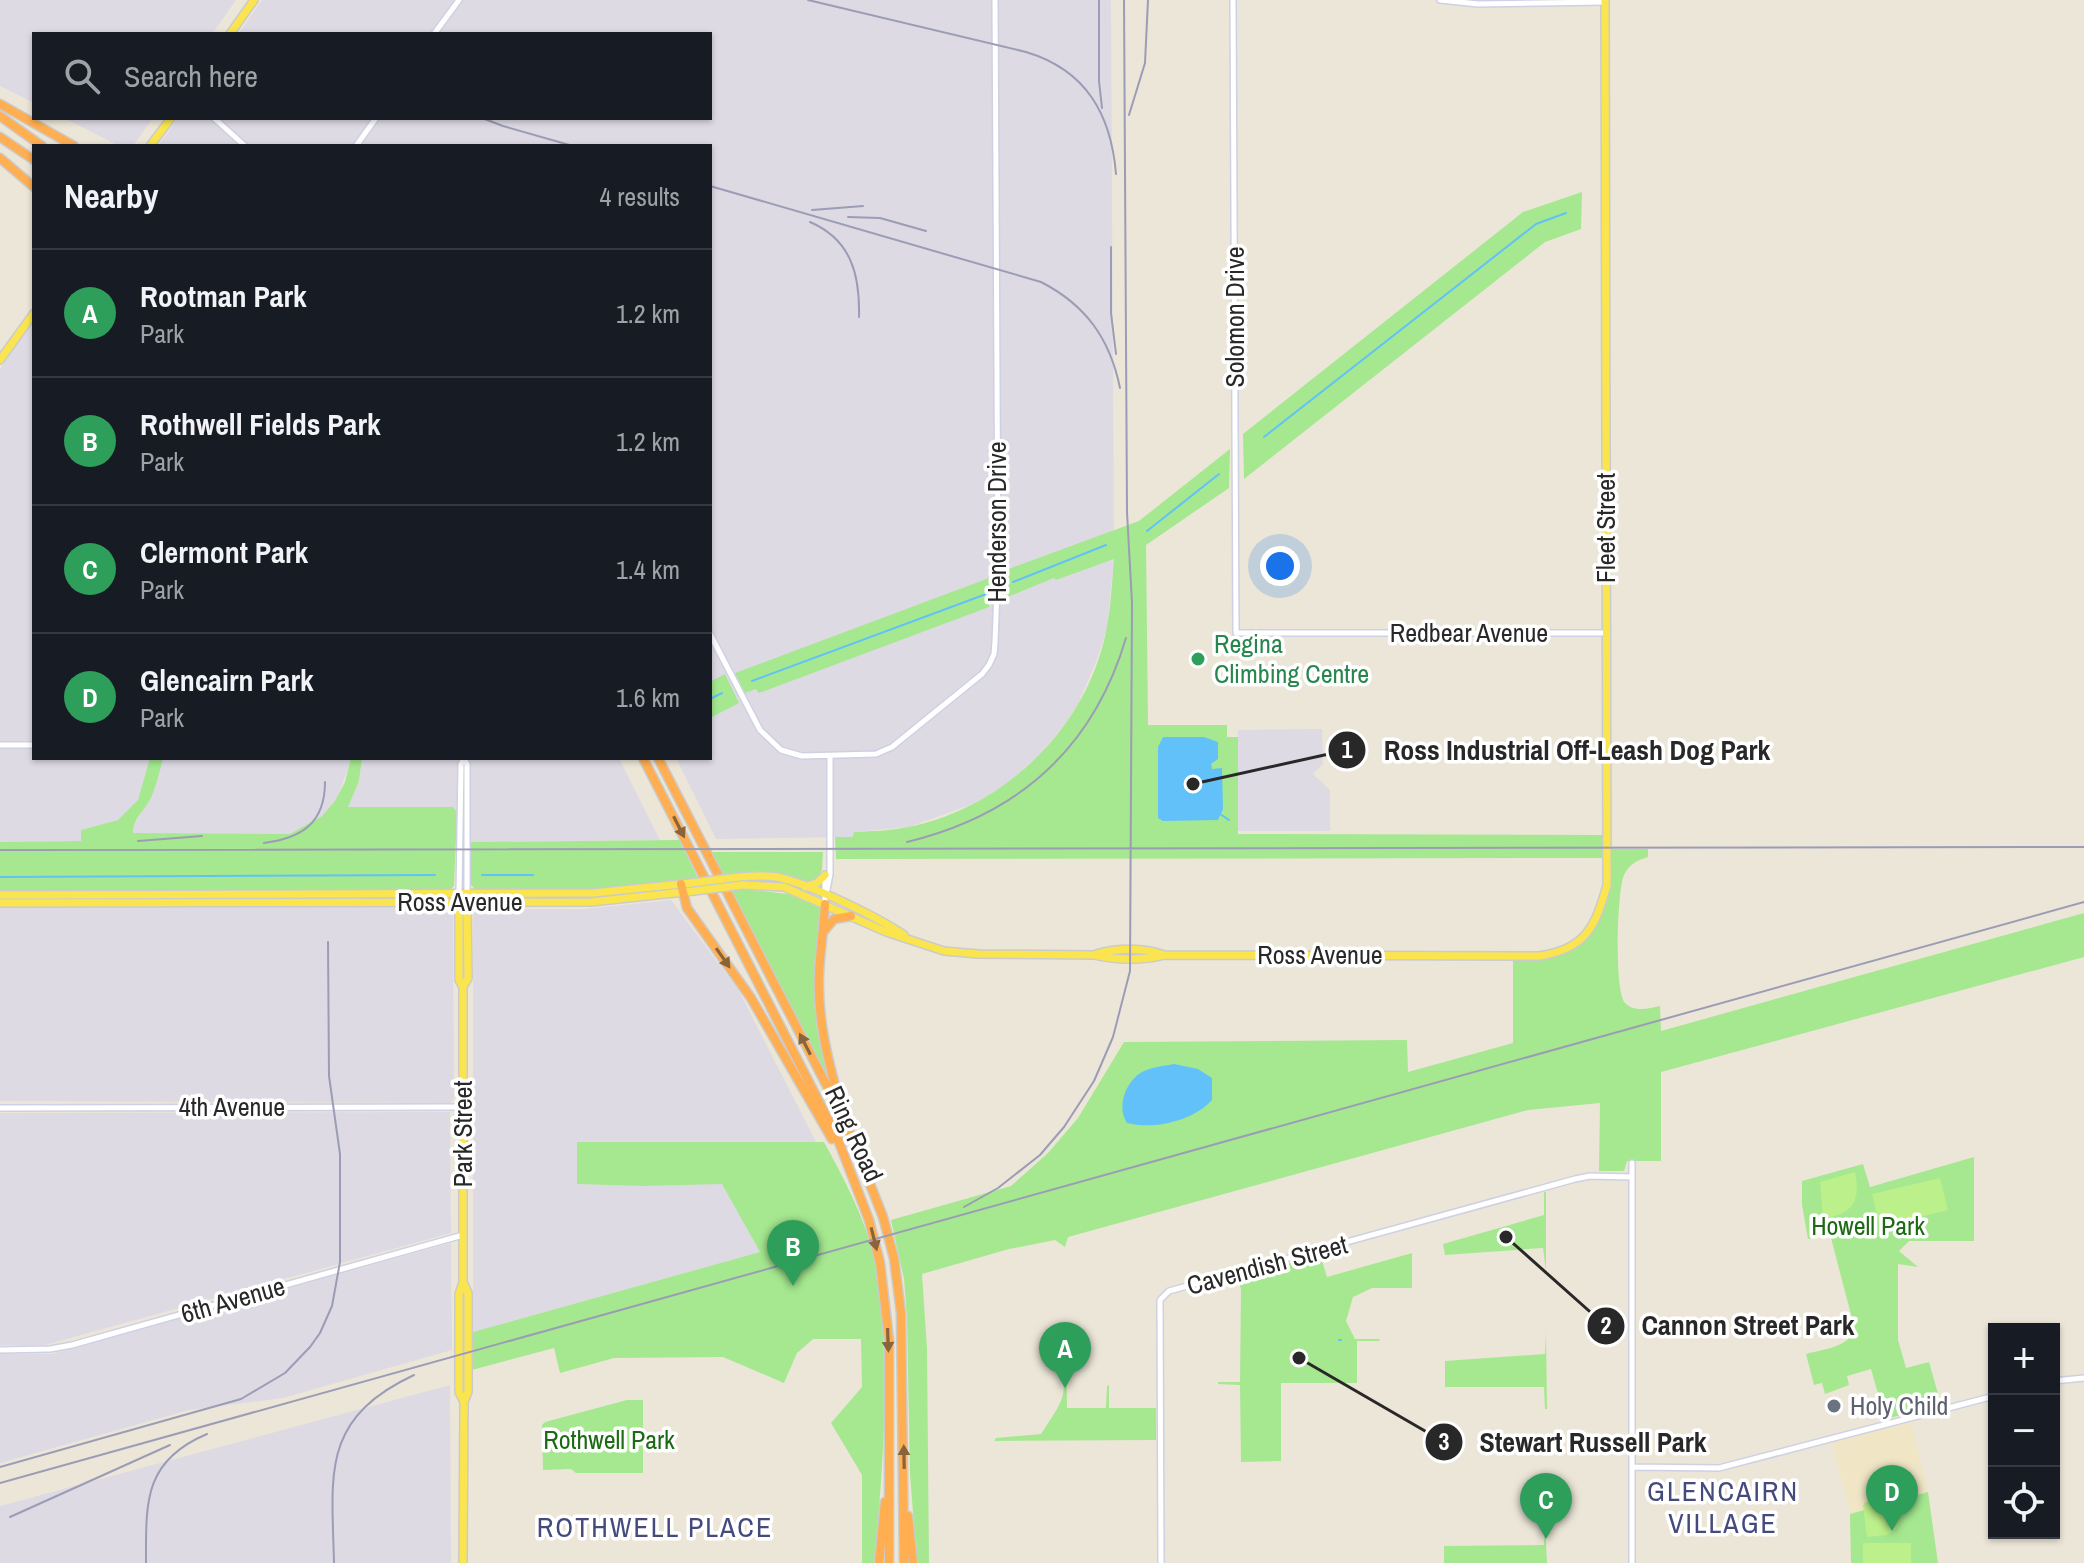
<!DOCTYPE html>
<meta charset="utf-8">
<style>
:root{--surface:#171b24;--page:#242831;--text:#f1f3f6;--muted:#9ea1a6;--line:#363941;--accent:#9ca4fa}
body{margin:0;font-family:"Archivo Narrow",sans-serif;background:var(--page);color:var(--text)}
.controls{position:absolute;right:24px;bottom:24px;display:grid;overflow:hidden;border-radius:0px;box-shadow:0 2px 6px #0004}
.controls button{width:72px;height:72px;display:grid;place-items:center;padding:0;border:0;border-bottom:2px solid var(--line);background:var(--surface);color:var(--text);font:40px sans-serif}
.you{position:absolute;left:1280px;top:566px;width:28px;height:28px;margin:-20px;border:6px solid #fff;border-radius:50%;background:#1a73e8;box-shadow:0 0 0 12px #1a73e833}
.badge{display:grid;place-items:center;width:52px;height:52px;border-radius:50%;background:var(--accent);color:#fff;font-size:26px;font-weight:700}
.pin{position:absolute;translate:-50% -66px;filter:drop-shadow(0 2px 4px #0008)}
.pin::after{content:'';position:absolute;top:42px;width:28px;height:24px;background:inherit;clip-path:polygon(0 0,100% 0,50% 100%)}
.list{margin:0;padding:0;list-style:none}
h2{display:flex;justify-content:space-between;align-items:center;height:104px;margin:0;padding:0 32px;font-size:34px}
h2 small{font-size:26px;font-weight:400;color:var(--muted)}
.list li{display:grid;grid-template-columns:52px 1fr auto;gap:24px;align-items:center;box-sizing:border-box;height:128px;padding:0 32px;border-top:2px solid var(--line)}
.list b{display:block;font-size:30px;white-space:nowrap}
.list p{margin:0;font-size:26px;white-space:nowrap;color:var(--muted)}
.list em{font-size:26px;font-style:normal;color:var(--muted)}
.icon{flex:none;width:44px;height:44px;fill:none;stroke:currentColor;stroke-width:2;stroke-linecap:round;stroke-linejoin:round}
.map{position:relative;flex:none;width:2084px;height:1563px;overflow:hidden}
.search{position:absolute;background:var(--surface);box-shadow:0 2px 6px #0004;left:32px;top:32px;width:680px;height:88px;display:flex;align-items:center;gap:20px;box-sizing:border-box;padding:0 28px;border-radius:0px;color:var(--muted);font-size:30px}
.panel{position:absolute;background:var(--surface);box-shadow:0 2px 6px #0004;left:32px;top:144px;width:680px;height:616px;border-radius:0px}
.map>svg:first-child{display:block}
.industrial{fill:#dedae4}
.education{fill:#f0e6c6}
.green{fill:#a5e890}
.pitch{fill:#bbf08a}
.water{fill:#62c1f8}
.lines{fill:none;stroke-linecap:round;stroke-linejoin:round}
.stream{stroke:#62c1f8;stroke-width:2}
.minor-casing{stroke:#ced0e3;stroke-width:8}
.major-casing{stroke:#cbcbcb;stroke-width:10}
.highway-casing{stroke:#cbcbcb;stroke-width:11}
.minor{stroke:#fff;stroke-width:5}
.major{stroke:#fbe54e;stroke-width:7}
.highway{stroke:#ffae51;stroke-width:8}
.rail{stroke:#9b9cb5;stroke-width:2}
.major-bridge-casing{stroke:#cbcbcb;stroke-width:10;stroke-linecap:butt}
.major-bridge{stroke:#fbe54e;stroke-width:7}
.oneway{fill:#89643a}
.leisure-dot{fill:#2e9e5b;stroke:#fff;stroke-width:3}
.worship-dot{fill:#6b7280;stroke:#fff;stroke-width:3}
.labels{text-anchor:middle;stroke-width:7;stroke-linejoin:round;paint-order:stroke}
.street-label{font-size:26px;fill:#282828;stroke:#fff}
.leisure-label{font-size:26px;fill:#27864d;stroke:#fff;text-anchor:start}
.park-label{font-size:26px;fill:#1d6a14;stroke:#fff}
.worship-label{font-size:26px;fill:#5b616d;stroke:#fff;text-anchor:start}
.neighbourhood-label{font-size:28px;letter-spacing:2px;fill:#454a7c;stroke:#fff}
.leader{fill:none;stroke:#282828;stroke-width:3}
.callout-dot{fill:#282828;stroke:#fff;stroke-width:3}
.mark-label{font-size:24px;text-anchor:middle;font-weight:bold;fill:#fff}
.callout-label{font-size:28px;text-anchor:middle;font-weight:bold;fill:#282828;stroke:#fff;stroke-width:7;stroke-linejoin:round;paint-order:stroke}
</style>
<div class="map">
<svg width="2084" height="1563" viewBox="0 0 2084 1563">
<rect width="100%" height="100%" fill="#ece6d8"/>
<path class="industrial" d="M 0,0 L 236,0 L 212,34 L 34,34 L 34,103 L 0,86 Z
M 262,0 L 1111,0 L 1114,559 L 1107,628 L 1098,657 L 1079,702 L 1065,724 L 1040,754 L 1007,784 L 973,804 L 909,827 L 854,832 L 854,837 L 716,839 L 676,758 L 710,758 L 710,146 L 158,146 L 178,118 L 710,118 L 710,34 L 238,34 Z
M 64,118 L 153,118 L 133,146 L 119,146 Z
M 34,321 L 34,741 L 0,741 L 0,369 Z
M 1322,729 L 1323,764 L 1313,774 L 1330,790 L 1330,831 L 1238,831 L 1238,730 Z
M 0,749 L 34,749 L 34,758 L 150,758 L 150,764 L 139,800 L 118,820 L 81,830 L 81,841 L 0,842 Z
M 163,758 L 351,758 L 351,760 L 336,801 L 322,816 L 290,834 L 133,833 L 133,824 L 138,819 Z
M 362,758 L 458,758 L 457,812 L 453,807 L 347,807 L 359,781 Z
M 470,758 L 619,758 L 660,840 L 470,842 Z
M 671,900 L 739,991 L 816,1142 L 577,1142 L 578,1184 L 642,1186 L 722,1183 L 760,1252 L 473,1332 L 473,909 L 584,909 Z
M 448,906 L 453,910 L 454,1098 L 450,1103 L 0,1101 L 0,907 Z
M 450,1112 L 451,1233 L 45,1345 L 0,1345 L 0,1113 Z
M 451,1243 L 452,1350 L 283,1398 L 189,1410 L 0,1463 L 0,1354 L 52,1354 Z
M 450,1385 L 451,1563 L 0,1563 L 0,1506 Z"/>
<path class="education" d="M 1911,1422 L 1928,1492 L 1850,1514 L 1832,1443 Z"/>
<path class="green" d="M 1582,192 L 1581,229 L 1545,242 L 1244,479 L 1243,434 L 1523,212 Z
M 1230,449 L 1229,488 L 1146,545 L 1148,725 L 1227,725 L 1227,737 L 1238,737 L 1238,834 L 1602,835 L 1602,858 L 836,859 L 835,837 L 853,837 L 854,832 C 872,831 890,831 908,827 C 1005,808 1090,725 1107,626 C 1111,605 1112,582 1114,559 L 1056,580 L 1054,578 L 1000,600 L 1000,572 L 1139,521 Z
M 989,578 L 989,607 L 759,693 L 756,689 L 745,693 L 735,673 Z
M 725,674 L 739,703 L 710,718 L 710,682 Z
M 150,758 L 163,758 C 160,771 156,786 151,798 C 145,810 132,820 133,833 L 290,834 L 322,816 L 335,801 L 345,782 L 351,758 L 362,758 L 359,781 L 348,807 L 453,807 L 457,812 L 454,886 L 449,891 L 0,892 L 0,842 L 81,841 L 81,830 L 118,820 L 138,800 Z
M 679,840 L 698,878 L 579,891 L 476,890 L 470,884 L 470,842 Z
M 1610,849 L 1648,849 L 1648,857 C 1638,860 1629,864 1624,875 C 1617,891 1614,991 1625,1003 C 1634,1012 1648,1009 1660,1006 L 1661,1031 L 2084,913 L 2084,957 L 1661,1072 L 1661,1161 L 1627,1161 L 1624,1171 L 1599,1171 L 1600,1103 L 1528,1110 L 1068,1237 L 1065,1247 L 1055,1240 L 1009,1249 L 922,1274 L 927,1349 L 929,1563 L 917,1563 L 910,1474 L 907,1317 L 904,1279 L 891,1220 L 1011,1186 L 1048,1153 L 1078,1118 L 1124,1042 L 1407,1040 L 1408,1072 L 1513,1043 L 1513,961 C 1557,960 1598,941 1608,894 C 1611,880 1609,864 1610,849 Z
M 712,852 L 823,852 L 822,870 L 815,882 L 807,884 L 776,873 L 761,871 L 723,874 Z
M 745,889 L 788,894 L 820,908 C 815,962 808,1020 828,1072 L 824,1073 L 730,891 Z
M 577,1142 L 824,1142 C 845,1180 864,1217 875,1259 C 880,1278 881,1300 882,1320 C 888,1400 882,1483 874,1563 L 862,1563 L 862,1475 L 831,1423 L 862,1387 L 861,1339 L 813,1339 L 797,1353 L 784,1383 L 723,1357 L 614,1358 L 560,1373 L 554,1348 L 472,1370 L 473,1332 L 760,1252 L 722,1184 L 642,1186 L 577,1184 Z
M 1974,1157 L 1974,1241 L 1909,1241 L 1899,1251 L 1918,1267 L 1898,1264 L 1898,1340 L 1906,1368 L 1929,1362 L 1940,1401 L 1938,1406 L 1885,1419 L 1871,1369 L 1847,1376 L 1849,1385 L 1825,1394 L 1822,1383 L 1814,1385 L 1806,1354 C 1824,1349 1846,1348 1855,1330 L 1830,1234 L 1808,1239 L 1802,1205 L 1802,1181 L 1863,1164 L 1870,1187 Z
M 1544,1192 L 1546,1192 L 1546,1271 L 1543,1248 L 1445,1255 L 1443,1244 L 1544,1215 Z
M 1412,1253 L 1412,1288 L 1372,1288 L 1353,1297 L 1346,1321 L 1355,1339 L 1379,1339 L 1380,1341 L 1357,1341 L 1357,1383 L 1281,1383 L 1281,1461 L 1241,1462 L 1240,1385 L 1218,1384 L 1218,1382 L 1240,1382 L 1241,1289 L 1237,1278 L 1320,1254 L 1327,1277 Z
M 1546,1331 L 1547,1409 L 1545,1409 L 1544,1387 L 1445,1387 L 1445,1361 L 1545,1354 Z
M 1066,1333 L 1067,1408 L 1106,1408 L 1107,1386 L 1109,1385 L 1109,1408 L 1156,1408 L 1156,1440 L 994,1441 L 996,1438 L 1041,1434 C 1062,1401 1075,1390 1050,1355 Z
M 627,1400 L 643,1400 L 643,1473 L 576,1473 L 571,1469 L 543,1470 L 542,1425 L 545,1422 Z
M 1928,1492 L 1938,1563 L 1851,1563 L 1850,1514 Z
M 1545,1523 L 1547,1563 L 1444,1563 L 1444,1546 L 1544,1545 Z"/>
<path class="pitch" d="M 1855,1172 C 1861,1201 1853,1215 1823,1218 L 1820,1182 Z
M 1940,1178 L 1948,1210 L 1880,1227 L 1872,1194 Z
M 1896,1495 L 1900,1510 L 1898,1527 L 1887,1535 L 1867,1537 L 1863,1506 L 1865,1502 Z
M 1863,1543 L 1911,1543 L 1911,1563 L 1863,1563 Z"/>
<path class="water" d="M 1163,737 L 1204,737 L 1218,742 L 1218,759 L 1211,764 L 1212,769 L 1222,768 L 1223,809 L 1218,820 L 1163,821 L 1158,818 L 1158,747 Z
M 1174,1064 L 1198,1069 L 1212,1078 L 1212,1100 C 1193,1121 1154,1130 1127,1123 C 1116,1107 1126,1081 1142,1072 C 1152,1067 1163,1066 1174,1064 Z"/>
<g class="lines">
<path class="stream" d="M 1264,437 L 1536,224 L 1566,213
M 1147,531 L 1219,474
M 1013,582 L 1106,545
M 752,681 L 989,593
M 710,699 L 722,693
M 1220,814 L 1229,820
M 482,875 L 533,875
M 0,877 L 435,875
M 1339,1340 L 1341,1340"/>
<g class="minor-casing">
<path id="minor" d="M 1233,0 L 1236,633 L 1607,633
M 1440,0 L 1478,4 L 1605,2
M 434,34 L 459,0
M 214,118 L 245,146
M 356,146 L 376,118
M 710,634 L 760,730 L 781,750 L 802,756 L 876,754 L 892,747 L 982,674 L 989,665 L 994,654 L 995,642 L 998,564 L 995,0
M 0,745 L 34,745
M 464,759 L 467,764 L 467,894
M 459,894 L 461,764 L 464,758
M 826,895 L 830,874 L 830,758
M 825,904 L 825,876
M 0,1108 L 463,1107
M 0,1350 L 50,1349 L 72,1345 L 463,1235
M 2054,1381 L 2084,1378
M 1632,1467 L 1719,1468 L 1994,1396
M 1161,1563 L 1160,1300 L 1169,1291 L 1575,1179 L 1590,1176 L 1632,1177
M 1632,1563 L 1632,1163"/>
</g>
<g class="major-casing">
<path id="major" d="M 230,34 L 254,0
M 150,146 L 171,118
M 0,360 L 34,313
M 739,877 C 751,876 764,875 777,877 C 810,884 876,916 904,935
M 743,885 L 784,887 L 886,932 L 944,951 L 978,954 L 1094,955 C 1115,960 1142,961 1164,955 L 1539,956 C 1586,949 1595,927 1607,885 L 1605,0
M 805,887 L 817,883 L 825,875
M 0,895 L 593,893 L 691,883
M 459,901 L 459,980 L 463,987 L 463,1282 L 459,1294 L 459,1392 L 464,1402
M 0,903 L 591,902 L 694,891
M 1096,954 C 1116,948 1144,947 1164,955
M 463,987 L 468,978 L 467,901
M 463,1282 L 468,1293 L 468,1392 L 464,1402 L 463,1563"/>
</g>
<g class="highway-casing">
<path id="highway" d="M 0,104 L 74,146
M 0,116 L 42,146
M 0,137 L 34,160
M 0,158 L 34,187
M 643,758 L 837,1137 L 869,1220 L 880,1263 L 889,1340 L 889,1563
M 658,758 L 846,1123 L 883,1217 L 894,1258 L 901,1313 L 904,1563
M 681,884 L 687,908 L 751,998 L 832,1139
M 825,904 C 824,927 820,950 819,974 C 817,1018 828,1061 840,1104
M 824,931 L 834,919 L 851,916
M 908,1516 L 913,1563
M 879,1563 L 885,1502"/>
</g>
<use href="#minor" class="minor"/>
<use href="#major" class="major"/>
<use href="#highway" class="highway"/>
<path class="rail" d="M 808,0 L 1026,52 C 1086,70 1111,114 1116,174
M 1099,0 L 1099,81 L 1102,108
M 1129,115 L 1145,63 L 1148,0
M 482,118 L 503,126 L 573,146
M 710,186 L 1041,282 C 1086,305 1110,339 1120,388
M 812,210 L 863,206
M 848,217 L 880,218 L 926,231
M 810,222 C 852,240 860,276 859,317
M 1111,247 L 1111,313 L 1116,354
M 138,841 L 202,836
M 907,842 C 1018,815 1093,749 1126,638
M 264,843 C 302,838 325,823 325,782
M 0,850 L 2084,847
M 964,1207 L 998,1188 L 1040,1155 L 1064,1127 L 1094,1081 L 1113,1037 L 1130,971 L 1132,603 L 1127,512 L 1124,0
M 0,1467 L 241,1399 L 285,1373 L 310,1347 L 320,1333 L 332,1306 L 340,1262 L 340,1154 L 329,1076 L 328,942
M 0,1483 L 2084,902
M 10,1517 L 170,1445
M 146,1563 C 146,1503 143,1461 207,1434
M 334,1563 C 332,1475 320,1419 414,1375"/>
<g class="major-bridge-casing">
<path id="major-bridge" d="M 691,883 L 739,877
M 694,891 L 743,885"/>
</g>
<use href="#major-bridge" class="major-bridge"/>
</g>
<defs><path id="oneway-solid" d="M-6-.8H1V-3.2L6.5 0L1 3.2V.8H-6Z" transform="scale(2)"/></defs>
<g class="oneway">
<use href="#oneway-solid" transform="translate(679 827) rotate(63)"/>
<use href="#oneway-solid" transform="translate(723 958) rotate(55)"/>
<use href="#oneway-solid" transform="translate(805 1044) rotate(-117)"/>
<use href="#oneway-solid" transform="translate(874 1239) rotate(76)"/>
<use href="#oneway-solid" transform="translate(888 1340) rotate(88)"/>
<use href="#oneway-solid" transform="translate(904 1457) rotate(-91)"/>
</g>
<circle class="leisure-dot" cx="1198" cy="659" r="8"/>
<circle class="worship-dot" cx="1834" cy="1406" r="8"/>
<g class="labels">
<g class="street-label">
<text transform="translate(1235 317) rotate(-90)" y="9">Solomon Drive</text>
<text transform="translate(997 522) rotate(-90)" y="9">Henderson Drive</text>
<text transform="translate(1606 528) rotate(-90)" y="9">Fleet Street</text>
<text x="1469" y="642">Redbear Avenue</text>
<text x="460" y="911">Ross Avenue</text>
<text x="1320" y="964">Ross Avenue</text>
<text x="232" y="1116">4th Avenue</text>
<text transform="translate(463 1134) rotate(-90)" y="9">Park Street</text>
<text transform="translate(854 1134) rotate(65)" y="9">Ring Road</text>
<text transform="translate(1267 1265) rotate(-15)" y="9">Cavendish Street</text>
<text transform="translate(233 1300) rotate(-16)" y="9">6th Avenue</text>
</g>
<g class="leisure-label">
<text x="1214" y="653">Regina<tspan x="1214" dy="30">Climbing Centre</tspan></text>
</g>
<g class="park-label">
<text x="1868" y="1235">Howell Park</text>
<text x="609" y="1449">Rothwell Park</text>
</g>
<g class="worship-label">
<text x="1850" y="1415">Holy Child</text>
</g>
<g class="neighbourhood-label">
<text x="1723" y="1501">GLENCAIRN<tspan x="1723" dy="32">VILLAGE</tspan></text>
<text x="655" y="1537">ROTHWELL PLACE</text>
</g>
</g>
<path class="leader" d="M1193 784L1347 750M1506 1237L1606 1326M1299 1358L1444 1442"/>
<g class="callout-dot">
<circle cx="1193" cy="784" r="8"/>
<circle cx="1506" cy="1237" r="8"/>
<circle cx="1299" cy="1358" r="8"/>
<circle cx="1347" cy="750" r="20"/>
<circle cx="1606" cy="1326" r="20"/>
<circle cx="1444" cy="1442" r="20"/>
</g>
<g class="mark-label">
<text x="1347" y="758">1</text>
<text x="1606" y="1334">2</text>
<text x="1444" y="1450">3</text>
</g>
<g class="callout-label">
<text x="1577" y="760">Ross Industrial Off-Leash Dog Park</text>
<text x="1748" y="1335">Cannon Street Park</text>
<text x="1593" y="1452">Stewart Russell Park</text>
</g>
</svg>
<div class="controls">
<button>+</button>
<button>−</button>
<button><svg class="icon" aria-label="locate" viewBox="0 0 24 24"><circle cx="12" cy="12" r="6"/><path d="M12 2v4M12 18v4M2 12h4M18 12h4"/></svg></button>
</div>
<div class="you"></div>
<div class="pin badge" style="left:1065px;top:1388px;background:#2e9e5b">A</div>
<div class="pin badge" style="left:793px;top:1286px;background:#2e9e5b">B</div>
<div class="pin badge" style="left:1546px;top:1539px;background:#2e9e5b">C</div>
<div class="pin badge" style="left:1892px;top:1531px;background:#2e9e5b">D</div>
<div class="search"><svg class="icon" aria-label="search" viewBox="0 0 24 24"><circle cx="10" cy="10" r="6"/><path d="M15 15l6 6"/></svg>Search here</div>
<section class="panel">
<h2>Nearby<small>4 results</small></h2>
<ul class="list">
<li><span class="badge" style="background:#2e9e5b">A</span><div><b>Rootman Park</b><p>Park</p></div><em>1.2 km</em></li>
<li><span class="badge" style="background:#2e9e5b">B</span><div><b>Rothwell Fields Park</b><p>Park</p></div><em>1.2 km</em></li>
<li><span class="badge" style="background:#2e9e5b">C</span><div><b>Clermont Park</b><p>Park</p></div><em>1.4 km</em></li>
<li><span class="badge" style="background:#2e9e5b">D</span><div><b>Glencairn Park</b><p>Park</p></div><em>1.6 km</em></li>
</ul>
</section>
</div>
